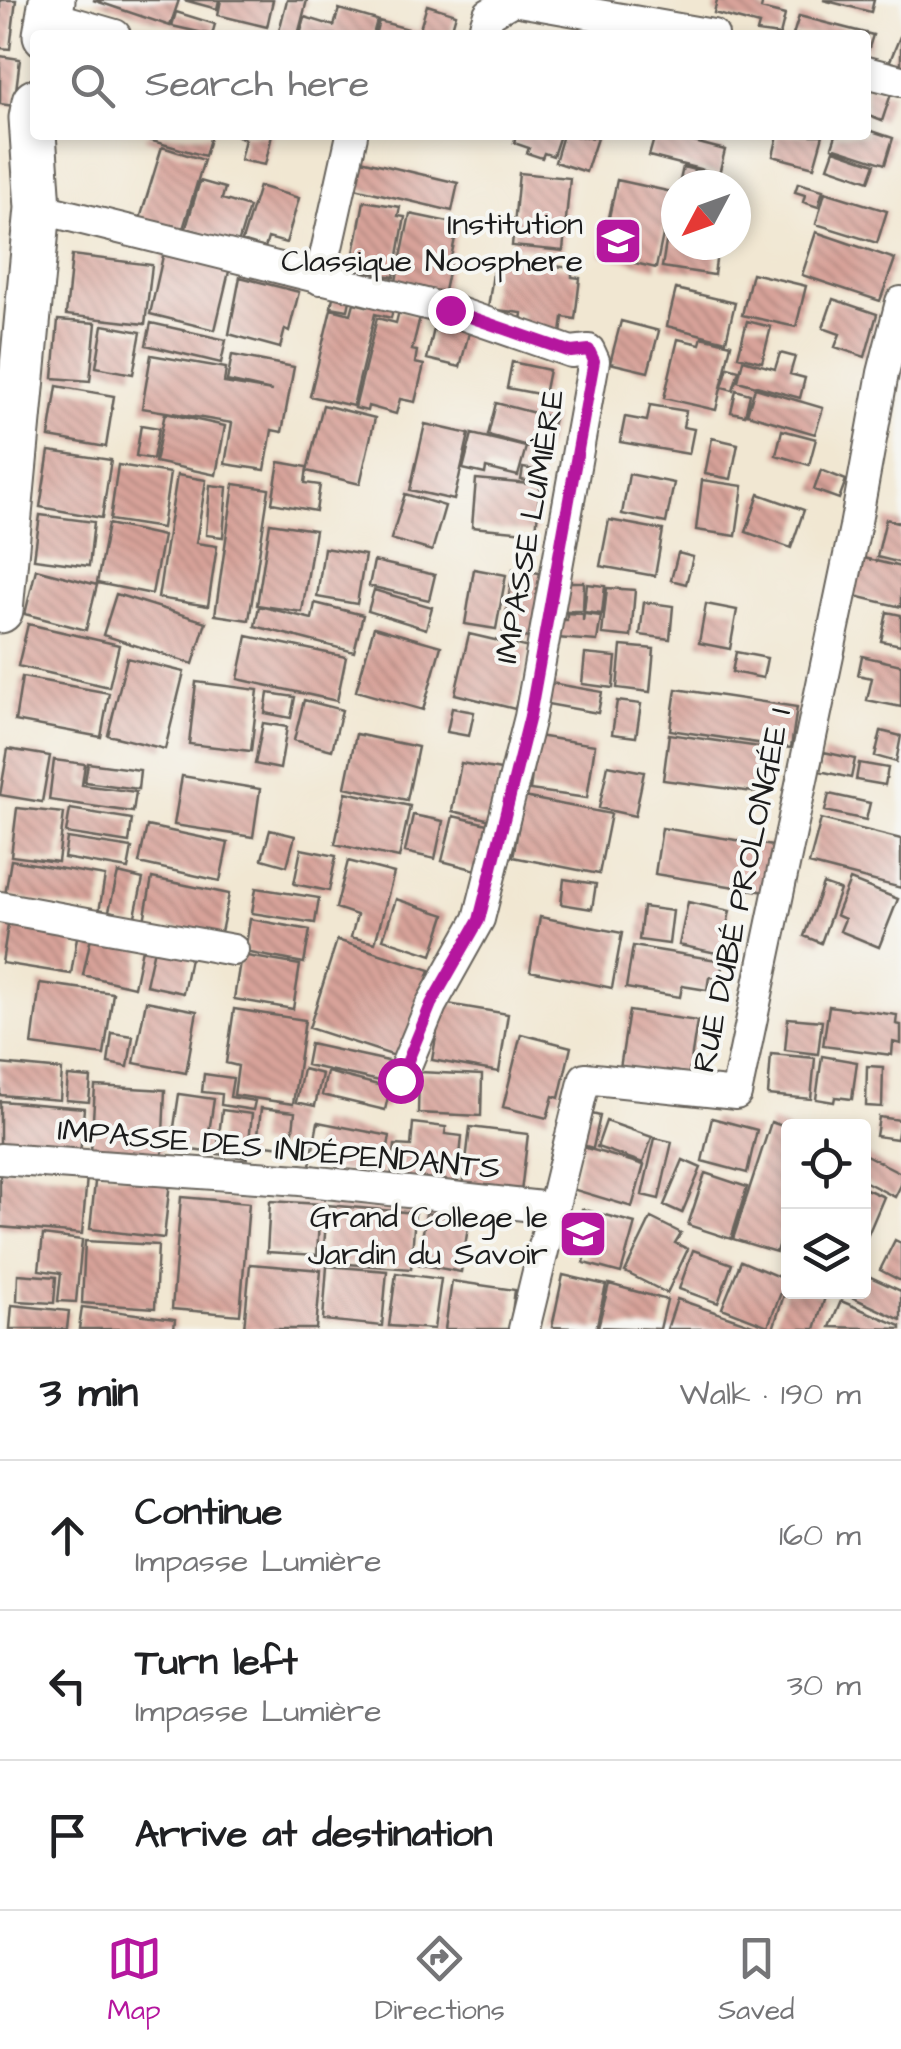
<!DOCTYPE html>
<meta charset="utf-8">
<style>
:root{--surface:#fff;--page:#f2f2f2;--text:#202124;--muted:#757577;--line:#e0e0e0;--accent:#b5179e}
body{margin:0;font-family:"Architects Daughter",sans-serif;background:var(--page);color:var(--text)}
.controls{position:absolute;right:30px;bottom:30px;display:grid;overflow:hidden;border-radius:10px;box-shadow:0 5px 15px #0003}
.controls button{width:90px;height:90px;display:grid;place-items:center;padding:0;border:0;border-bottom:2px solid var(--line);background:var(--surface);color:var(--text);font:50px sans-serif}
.compass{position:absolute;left:661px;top:170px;width:90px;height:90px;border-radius:50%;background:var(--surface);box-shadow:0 5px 15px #0003;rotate:229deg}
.stop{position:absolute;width:30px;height:30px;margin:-22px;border:8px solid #b5179e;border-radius:50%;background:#fff}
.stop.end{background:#b5179e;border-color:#fff;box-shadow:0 2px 10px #0008}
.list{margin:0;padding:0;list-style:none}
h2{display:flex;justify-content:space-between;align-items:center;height:130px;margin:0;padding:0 40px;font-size:42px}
h2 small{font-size:32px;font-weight:400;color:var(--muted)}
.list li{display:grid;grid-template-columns:65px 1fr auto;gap:30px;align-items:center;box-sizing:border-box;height:150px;padding:0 40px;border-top:2px solid var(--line)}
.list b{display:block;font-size:38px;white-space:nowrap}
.list p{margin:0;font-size:32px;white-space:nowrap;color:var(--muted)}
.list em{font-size:32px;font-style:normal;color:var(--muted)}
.icon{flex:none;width:55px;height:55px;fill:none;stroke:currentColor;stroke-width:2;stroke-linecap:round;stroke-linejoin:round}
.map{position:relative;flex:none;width:901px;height:1329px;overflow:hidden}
.search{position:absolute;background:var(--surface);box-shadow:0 5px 15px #0003;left:30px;right:30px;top:30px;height:110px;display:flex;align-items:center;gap:25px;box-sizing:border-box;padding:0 35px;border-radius:10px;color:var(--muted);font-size:38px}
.sheet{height:580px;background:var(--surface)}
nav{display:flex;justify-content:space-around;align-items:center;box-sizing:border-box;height:140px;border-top:2px solid var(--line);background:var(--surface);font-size:28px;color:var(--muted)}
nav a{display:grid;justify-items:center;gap:5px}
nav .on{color:var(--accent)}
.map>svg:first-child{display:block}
.building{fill:url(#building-back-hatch)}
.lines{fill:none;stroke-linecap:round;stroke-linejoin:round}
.street-casing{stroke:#67635c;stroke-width:34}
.secondary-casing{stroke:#67635c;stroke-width:49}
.street{stroke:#fff;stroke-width:30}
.secondary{stroke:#fff;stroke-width:45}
.route{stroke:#b5179e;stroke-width:12}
.labels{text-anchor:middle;stroke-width:8;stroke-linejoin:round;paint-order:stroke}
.poi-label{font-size:32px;fill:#1c1c1c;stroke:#f6f6f2;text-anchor:end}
.street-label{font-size:32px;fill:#1c1c1c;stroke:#f6f6f2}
</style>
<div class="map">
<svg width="901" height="1329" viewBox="0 0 901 1329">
<defs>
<pattern id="building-back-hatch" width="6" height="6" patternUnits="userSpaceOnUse" patternTransform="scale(2.5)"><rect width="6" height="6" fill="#d8a39a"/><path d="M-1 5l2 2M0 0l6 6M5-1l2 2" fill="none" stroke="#ae847d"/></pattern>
</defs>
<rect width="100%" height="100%" fill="#f6f6f2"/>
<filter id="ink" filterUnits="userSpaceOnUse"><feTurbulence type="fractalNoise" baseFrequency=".01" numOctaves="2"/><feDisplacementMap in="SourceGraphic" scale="20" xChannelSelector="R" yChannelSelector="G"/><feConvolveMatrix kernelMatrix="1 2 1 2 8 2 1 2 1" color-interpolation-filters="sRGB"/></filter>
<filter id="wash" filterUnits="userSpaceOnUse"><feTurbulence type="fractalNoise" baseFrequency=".0048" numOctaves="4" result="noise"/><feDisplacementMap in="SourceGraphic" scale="40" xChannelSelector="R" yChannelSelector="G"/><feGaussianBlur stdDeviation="2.25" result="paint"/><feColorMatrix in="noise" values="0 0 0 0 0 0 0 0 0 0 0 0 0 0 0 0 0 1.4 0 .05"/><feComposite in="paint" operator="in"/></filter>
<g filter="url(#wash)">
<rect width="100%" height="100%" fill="#f1e7d2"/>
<g id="blocks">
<path class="building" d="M 0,0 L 16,0 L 10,49 L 0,48 Z
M 93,0 L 179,0 L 170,26 Z
M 184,0 L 219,0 L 217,9 Z
M 221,0 L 273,0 L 267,27 L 218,15 Z
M 287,0 L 307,0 L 298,35 L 278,35 Z
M 717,0 L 763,0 L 761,9 L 785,15 L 780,35 L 757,32 L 759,25 L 714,13 Z
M 823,0 L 874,0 L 871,12 Z
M 427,5 L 456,14 L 450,35 L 375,35 L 379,21 L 419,32 Z
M 339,9 L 377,20 L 373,35 L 300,35 L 305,17 L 334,26 Z
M 176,12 L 215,24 L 212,35 L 172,26 Z
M 799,16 L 873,35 L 867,54 L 866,35 L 793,35 Z
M 901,34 L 901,74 L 887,68 Z
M 0,56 L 20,59 L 14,106 L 0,104 Z
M 866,85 L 891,94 L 882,121 L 866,115 Z
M 866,129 L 893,138 L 885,164 L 832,147 L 836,135 L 866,135 Z
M 146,135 L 211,135 L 205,156 L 145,139 Z
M 236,135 L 272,135 L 265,165 L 240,160 L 245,139 Z
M 516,135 L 560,135 L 553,156 L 544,153 L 542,158 L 527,153 L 529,148 L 514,143 Z
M 563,135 L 597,138 L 586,172 L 555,162 Z
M 655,135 L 668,135 L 725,150 L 719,174 L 649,156 Z
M 778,135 L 823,135 L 814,167 L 773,156 Z
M 162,147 L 204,160 L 182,232 L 140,219 Z
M 834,150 L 875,164 L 869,181 L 828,167 Z
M 361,160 L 458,183 L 452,211 L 355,188 Z
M 683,167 L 699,171 L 695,185 L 679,185 Z
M 519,173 L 570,178 L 563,251 L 512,246 Z
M 617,180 L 672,192 L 656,268 L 601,255 Z
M 200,181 L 225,188 L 222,199 L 249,207 L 238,244 L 186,228 Z
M 798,183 L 823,190 L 818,207 L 803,202 L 805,195 L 795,192 Z
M 259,186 L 299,198 L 286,243 L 268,238 L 265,248 L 242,241 Z
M 825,192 L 887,211 L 877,243 L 816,224 Z
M 364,201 L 400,207 L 398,216 L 405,217 L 394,277 L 351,269 Z
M 410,214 L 458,224 L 443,296 L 395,286 Z
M 669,224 L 676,225 L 676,245 L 718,245 L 714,275 L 662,267 Z
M 816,232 L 895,259 L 880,301 L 802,275 Z
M 165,247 L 231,263 L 215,330 L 150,314 Z
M 72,255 L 152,265 L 145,324 L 66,315 Z
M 495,259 L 572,268 L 572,277 L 580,278 L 575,319 L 563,317 L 561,334 L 520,329 L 522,313 L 488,309 Z
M 752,273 L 806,286 L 796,327 L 742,315 Z
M 240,277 L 299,292 L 289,331 L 285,329 L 280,348 L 229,334 Z
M 335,287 L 352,291 L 348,310 L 331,307 Z
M 676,289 L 735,303 L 726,341 L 667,326 Z
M 369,295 L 395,301 L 391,318 L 375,314 L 353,406 L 310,396 L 331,309 L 351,314 L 354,303 L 366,306 Z
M 833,299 L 877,314 L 865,357 L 835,347 L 840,334 L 823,328 Z
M 399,311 L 420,317 L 412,350 L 417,351 L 415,363 L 424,365 L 415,402 L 400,399 L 396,414 L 368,406 L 367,411 L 355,408 L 377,318 L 396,323 Z
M 58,320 L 96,323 L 90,381 L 53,378 Z
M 436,320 L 470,329 L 460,367 L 427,359 Z
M 621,321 L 659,331 L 648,372 L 610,363 Z
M 747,321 L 771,327 L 762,362 L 738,356 Z
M 151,323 L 226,340 L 221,363 L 146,345 Z
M 103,325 L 141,332 L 133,374 L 96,367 Z
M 702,337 L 731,344 L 716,410 L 664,398 L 678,339 L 700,344 Z
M 780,353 L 795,357 L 790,374 L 805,378 L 800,398 L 738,381 L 743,360 L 775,369 Z
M 151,355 L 226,368 L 224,383 L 272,391 L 227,381 L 232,355 L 294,367 L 282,432 L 272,430 L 265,470 L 225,464 L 232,423 L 142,408 Z
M 512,362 L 549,370 L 544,395 L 507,388 Z
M 728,367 L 739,370 L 733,390 L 722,387 Z
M 57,386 L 114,396 L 106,447 L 49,437 Z
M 755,388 L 823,408 L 815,434 L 747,414 Z
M 736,390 L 750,394 L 745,415 L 731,412 Z
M 496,403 L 554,418 L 546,451 L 488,435 Z
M 323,405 L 375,418 L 360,484 L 307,471 Z
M 650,405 L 686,411 L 683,427 L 694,429 L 689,454 L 620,442 L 625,417 L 647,421 Z
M 165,413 L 225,426 L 216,475 L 155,462 Z
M 425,424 L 469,434 L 454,500 L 410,490 Z
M 141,425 L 159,428 L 153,459 L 136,456 Z
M 782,430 L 816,439 L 809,465 L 776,455 Z
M 472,434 L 526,447 L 518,476 L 486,468 L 485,474 L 463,469 Z
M 712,438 L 738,444 L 731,479 L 705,474 Z
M 49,451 L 111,460 L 102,518 L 40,507 Z
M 279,462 L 307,467 L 305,483 L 320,485 L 316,511 L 272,503 Z
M 118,465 L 170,473 L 162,528 L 110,520 Z
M 523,468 L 541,471 L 540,483 L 521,480 Z
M 821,470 L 846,480 L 839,499 L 814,490 Z
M 629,474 L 674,483 L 666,523 L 622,514 Z
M 177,475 L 206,480 L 196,543 L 217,546 L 208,606 L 158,598 Z
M 476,479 L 540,485 L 536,533 L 472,527 Z
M 702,480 L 743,486 L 736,536 L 696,530 Z
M 234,484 L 269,489 L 249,620 L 215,615 Z
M 210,485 L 227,487 L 223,537 L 206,535 Z
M 405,494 L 445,506 L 432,551 L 391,539 Z
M 759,494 L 804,510 L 791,548 L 746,532 Z
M 40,515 L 94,522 L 89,566 L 34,559 Z
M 886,519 L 901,523 L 901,563 L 877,557 Z
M 609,520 L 663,530 L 655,576 L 600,566 Z
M 270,523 L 315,530 L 302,612 L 257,605 Z
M 108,524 L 163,536 L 152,594 L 97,583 Z
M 324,548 L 365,555 L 357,604 L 317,597 Z
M 678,553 L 693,557 L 686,584 L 671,580 Z
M 855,556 L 901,567 L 901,607 L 847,594 Z
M 374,561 L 435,575 L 429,600 L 369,586 Z
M 36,569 L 97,585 L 86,630 L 25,614 Z
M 474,569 L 506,575 L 496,629 L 465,624 Z
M 513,569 L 546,574 L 536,639 L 503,634 Z
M 565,582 L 584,582 L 583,611 L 564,611 Z
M 587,584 L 605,586 L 602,614 L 584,612 Z
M 607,588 L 635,590 L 631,637 L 602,634 Z
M 374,590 L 432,607 L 426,629 L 368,611 Z
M 116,594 L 206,622 L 193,664 L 103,635 Z
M 644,602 L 673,606 L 670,639 L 640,635 Z
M 315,603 L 363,615 L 354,652 L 255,626 L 259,606 L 312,619 Z
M 706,604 L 737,610 L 730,649 L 699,643 Z
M 887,612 L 901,615 L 901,645 L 881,641 Z
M 567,613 L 583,614 L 583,621 L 584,614 L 601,616 L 597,641 L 557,638 L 558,620 L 567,620 Z
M 28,624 L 119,645 L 109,687 L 18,666 Z
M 374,627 L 441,646 L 423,710 L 356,691 Z
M 469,634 L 529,648 L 515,709 L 455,694 Z
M 247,636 L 346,657 L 337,701 L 238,679 Z
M 621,646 L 654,649 L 650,692 L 617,688 Z
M 736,652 L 767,658 L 763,678 L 732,672 Z
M 585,654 L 616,657 L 613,688 L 582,684 Z
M 862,656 L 901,665 L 901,707 L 867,700 L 872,678 L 858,675 Z
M 127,658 L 184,672 L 165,749 L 108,735 Z
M 22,677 L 109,693 L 101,737 L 15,721 Z
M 196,682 L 258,690 L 251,751 L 189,744 Z
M 545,682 L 602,692 L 598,713 L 542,703 Z
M 676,689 L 797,707 L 791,748 L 670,730 Z
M 268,693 L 295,697 L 291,718 L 265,713 Z
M 304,700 L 342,710 L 332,750 L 294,740 Z
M 617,701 L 641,704 L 636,737 L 612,734 Z
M 452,708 L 474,712 L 469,736 L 447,732 Z
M 263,723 L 287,727 L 280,769 L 255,764 Z
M 881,731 L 901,736 L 896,762 L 875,756 Z
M 356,734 L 418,747 L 407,800 L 345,787 Z
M 669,734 L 767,748 L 761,793 L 663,780 Z
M 537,736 L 595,745 L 587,798 L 530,790 Z
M 8,749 L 50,756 L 42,802 L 0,795 Z
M 824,752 L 855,759 L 851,778 L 820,771 Z
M 54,760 L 85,764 L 82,785 L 136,792 L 133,812 L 49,800 Z
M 88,763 L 140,770 L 138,789 L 85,782 Z
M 461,763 L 501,770 L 491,820 L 452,811 Z
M 859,763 L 888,768 L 885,785 L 856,780 Z
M 608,765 L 644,772 L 635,816 L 599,808 Z
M 182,776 L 260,789 L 253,837 L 174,825 Z
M 346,792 L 410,806 L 399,858 L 335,844 Z
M 829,794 L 870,803 L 866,820 L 825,811 Z
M 524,797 L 611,814 L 599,874 L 513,857 Z
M 17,808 L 64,813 L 58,862 L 11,856 Z
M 70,809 L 132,819 L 129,843 L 66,833 Z
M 413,815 L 443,821 L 435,859 L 405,852 Z
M 453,816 L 491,825 L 480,871 L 442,861 Z
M 821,819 L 901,839 L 901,888 L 809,864 Z
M 147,826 L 228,843 L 220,881 L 139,863 Z
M 662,828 L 773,846 L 766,892 L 655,874 Z
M 270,830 L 295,836 L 287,866 L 262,859 Z
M 67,838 L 132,848 L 128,869 L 64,858 Z
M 301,849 L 336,856 L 329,891 L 294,884 Z
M 11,860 L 105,876 L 99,912 L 5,895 Z
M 348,861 L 394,873 L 375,943 L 351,937 L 357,915 L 336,908 Z
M 118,873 L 143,879 L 133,925 L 107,919 Z
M 152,878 L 229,894 L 220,937 L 144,921 Z
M 564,879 L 596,884 L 592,909 L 561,904 Z
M 850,880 L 898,899 L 879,947 L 840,931 L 845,919 L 836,915 Z
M 823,884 L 840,890 L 821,943 L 804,936 Z
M 256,888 L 319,898 L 315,923 L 252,913 Z
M 396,899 L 445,915 L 432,955 L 383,939 Z
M 688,902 L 730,911 L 721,954 L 679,945 Z
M 643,907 L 673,911 L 669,944 L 639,940 Z
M 540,917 L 622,933 L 612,988 L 530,971 Z
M 9,918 L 78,931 L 71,974 L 2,963 Z
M 250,919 L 310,930 L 304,963 L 245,952 Z
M 91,937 L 142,949 L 134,987 L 83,975 Z
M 337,940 L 430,970 L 401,1058 L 309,1028 Z
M 155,944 L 191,953 L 183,993 L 146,985 Z
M 633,946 L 723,961 L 720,978 L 709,977 L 707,990 L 682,986 L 680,997 L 626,988 Z
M 241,955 L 300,965 L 293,1009 L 234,999 Z
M 40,983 L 113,993 L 104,1055 L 32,1045 Z
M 146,1001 L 197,1011 L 186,1073 L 134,1063 Z
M 442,1003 L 508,1014 L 499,1072 L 432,1060 Z
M 829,1006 L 897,1015 L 896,1024 L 901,1025 L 901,1044 L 893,1042 L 892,1055 L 823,1046 Z
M 234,1009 L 305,1020 L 293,1104 L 234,1095 L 238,1066 L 226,1063 Z
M 629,1011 L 697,1021 L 689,1074 L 667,1070 L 667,1075 L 620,1068 Z
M 788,1018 L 822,1021 L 818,1054 L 785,1050 Z
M 112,1033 L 133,1036 L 128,1067 L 108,1063 Z
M 521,1034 L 571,1047 L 559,1098 L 553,1096 L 547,1118 L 503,1107 Z
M 310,1044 L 388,1061 L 384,1082 L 306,1065 Z
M 771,1054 L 815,1058 L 811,1099 L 768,1095 Z
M 822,1056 L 857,1062 L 852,1099 L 835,1097 L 834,1102 L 816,1099 Z
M 0,1064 L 62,1070 L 60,1100 L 0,1095 Z
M 867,1066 L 883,1067 L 882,1107 L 866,1106 Z
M 303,1069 L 322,1074 L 315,1106 L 296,1102 Z
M 327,1072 L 390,1088 L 385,1110 L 322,1095 Z
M 419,1072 L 482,1075 L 481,1116 L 418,1113 Z
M 204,1074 L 233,1078 L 230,1097 L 255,1101 L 253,1110 L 221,1105 L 222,1094 L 202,1092 Z
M 68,1076 L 91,1078 L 89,1102 L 66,1100 Z
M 95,1086 L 165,1090 L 162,1156 L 91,1152 Z
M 179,1094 L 214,1099 L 206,1152 L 171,1147 Z
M 0,1101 L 84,1108 L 80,1156 L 0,1149 Z
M 261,1108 L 295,1112 L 291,1148 L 257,1144 Z
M 222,1110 L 252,1114 L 247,1158 L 217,1154 Z
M 584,1112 L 600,1116 L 593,1148 L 578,1144 Z
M 879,1117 L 900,1120 L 897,1139 L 876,1136 Z
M 712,1118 L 757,1130 L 747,1173 L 702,1161 Z
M 606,1121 L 652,1137 L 643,1163 L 597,1147 Z
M 318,1122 L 390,1136 L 382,1178 L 310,1165 Z
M 771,1122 L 788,1128 L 788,1213 L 776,1252 L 733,1239 Z
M 413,1123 L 446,1127 L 445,1134 L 462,1136 L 457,1187 L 391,1180 L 395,1145 L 411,1146 Z
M 470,1127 L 528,1134 L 521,1192 L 463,1187 Z
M 655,1138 L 672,1142 L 659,1199 L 642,1195 Z
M 583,1147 L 644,1165 L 632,1207 L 572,1189 Z
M 864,1154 L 901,1173 L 901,1185 L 895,1197 L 864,1181 Z
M 683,1160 L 701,1168 L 682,1213 L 664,1205 Z
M 0,1169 L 87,1177 L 82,1234 L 0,1227 Z
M 96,1173 L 170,1181 L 164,1238 L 90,1229 Z
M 705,1173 L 747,1187 L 731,1239 L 688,1225 Z
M 864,1188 L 884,1197 L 867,1237 L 864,1236 Z
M 181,1197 L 249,1203 L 240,1315 L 172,1309 Z
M 270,1201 L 320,1204 L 317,1255 L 267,1252 Z
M 327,1205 L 415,1213 L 411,1269 L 323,1262 Z
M 582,1209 L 635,1223 L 621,1273 L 584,1263 L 587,1250 L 572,1247 Z
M 426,1213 L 469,1221 L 461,1272 L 418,1264 Z
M 651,1218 L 681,1233 L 675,1243 L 688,1249 L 667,1293 L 625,1272 Z
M 43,1235 L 82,1240 L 76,1302 L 58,1301 L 61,1273 L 39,1270 Z
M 895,1240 L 901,1243 L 901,1281 L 880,1270 Z
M 85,1241 L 158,1245 L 155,1308 L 82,1303 Z
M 693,1250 L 732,1264 L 718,1303 L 679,1289 Z
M 741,1261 L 786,1280 L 768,1326 L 722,1308 Z
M 250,1264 L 321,1270 L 316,1329 L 244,1329 Z
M 327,1266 L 387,1271 L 382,1326 L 323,1320 Z
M 396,1273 L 441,1279 L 434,1329 L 389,1326 Z
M 18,1274 L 56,1277 L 54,1303 L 17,1301 Z
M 864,1274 L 901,1291 L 901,1320 L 847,1295 L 849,1292 L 864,1292 Z
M 563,1275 L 606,1285 L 596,1329 L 552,1327 Z
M 452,1281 L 515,1290 L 510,1329 L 445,1329 Z
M 788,1282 L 788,1292 L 806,1292 L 825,1297 L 815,1329 L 773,1329 Z
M 609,1284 L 667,1300 L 660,1329 L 598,1327 Z
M 677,1299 L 753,1325 L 752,1329 L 667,1329 Z
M 841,1301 L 901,1326 L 901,1329 L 830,1327 Z
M 12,1305 L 69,1311 L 67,1329 L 10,1329 Z
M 82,1307 L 175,1319 L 174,1329 L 79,1329 Z"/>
</g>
</g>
<g filter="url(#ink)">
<use href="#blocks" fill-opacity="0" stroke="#67635c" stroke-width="2.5"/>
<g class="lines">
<g class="street-casing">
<path id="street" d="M 50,16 L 115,35
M 482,35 L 489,14 L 513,0 L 713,35
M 866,72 L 901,81
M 38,208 L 450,310 L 571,352 L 589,350 L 594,361 L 530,717 L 479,919 L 431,1005 L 400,1080
M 320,279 L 352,135
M 0,907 L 233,950
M 0,1159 L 300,1180 L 551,1208
M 524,1329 L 585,1078 L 736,1094 L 855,527 L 883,373 L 901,302"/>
</g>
<g class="secondary-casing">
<path id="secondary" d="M 46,35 L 52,0
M 0,610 L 38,208 L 32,118 L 35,102"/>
</g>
<use href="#street" class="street"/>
<use href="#secondary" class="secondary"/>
</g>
</g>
<g class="lines" filter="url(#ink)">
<path class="route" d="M 400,1080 L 431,1004 L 479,920 L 530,716 L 594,361 L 589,350 L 571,352 L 450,310"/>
</g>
<defs>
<g id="school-square" transform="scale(2.5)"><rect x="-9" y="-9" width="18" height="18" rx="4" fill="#b5179e" stroke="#f6f6f2"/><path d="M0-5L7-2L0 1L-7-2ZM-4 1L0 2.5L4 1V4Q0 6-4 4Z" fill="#fff"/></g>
</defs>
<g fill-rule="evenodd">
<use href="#school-square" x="618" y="241"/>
<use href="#school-square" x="583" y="1234"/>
</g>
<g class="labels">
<g class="poi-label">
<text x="583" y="234">Institution<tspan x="583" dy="37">Classique Noosphere</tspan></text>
<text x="548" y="1227">Grand College le<tspan x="548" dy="37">Jardin du Savoir</tspan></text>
</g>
<g class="street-label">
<text transform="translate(529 526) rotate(-80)" y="11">IMPASSE LUMIÈRE</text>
<text transform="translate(741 890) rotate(-78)" y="11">RUE DUBÉ PROLONGÉE I</text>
<text transform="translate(279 1148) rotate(5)" y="11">IMPASSE DES INDÉPENDANTS</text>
</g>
</g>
</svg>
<div class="controls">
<button><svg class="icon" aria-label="locate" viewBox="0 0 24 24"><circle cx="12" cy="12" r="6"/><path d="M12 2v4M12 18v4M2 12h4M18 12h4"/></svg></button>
<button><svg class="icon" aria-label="layers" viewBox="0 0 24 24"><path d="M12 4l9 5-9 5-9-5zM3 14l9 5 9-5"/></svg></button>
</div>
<svg class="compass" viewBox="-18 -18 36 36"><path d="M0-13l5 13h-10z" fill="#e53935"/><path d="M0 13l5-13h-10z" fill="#757577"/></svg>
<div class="stop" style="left:400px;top:1080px"></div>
<div class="stop end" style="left:450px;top:310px"></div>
<div class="search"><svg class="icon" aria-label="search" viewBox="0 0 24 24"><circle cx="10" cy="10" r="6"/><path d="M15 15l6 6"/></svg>Search here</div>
</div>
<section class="sheet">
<h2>3 min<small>Walk · 190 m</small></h2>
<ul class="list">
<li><svg class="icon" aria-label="ahead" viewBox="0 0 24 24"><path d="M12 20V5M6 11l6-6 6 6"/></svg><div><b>Continue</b><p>Impasse Lumière</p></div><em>160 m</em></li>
<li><svg class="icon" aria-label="left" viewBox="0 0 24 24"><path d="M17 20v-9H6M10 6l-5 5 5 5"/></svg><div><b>Turn left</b><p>Impasse Lumière</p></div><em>30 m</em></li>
<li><svg class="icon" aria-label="arrive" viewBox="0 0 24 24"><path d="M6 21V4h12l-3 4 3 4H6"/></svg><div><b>Arrive at destination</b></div></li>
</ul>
</section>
<nav>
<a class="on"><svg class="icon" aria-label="map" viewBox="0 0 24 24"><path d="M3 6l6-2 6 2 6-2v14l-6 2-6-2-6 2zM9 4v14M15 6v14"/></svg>Map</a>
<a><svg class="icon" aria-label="directions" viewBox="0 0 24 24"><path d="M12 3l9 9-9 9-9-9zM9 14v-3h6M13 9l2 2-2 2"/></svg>Directions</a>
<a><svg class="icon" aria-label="saved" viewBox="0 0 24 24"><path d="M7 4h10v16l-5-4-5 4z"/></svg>Saved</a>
</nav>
